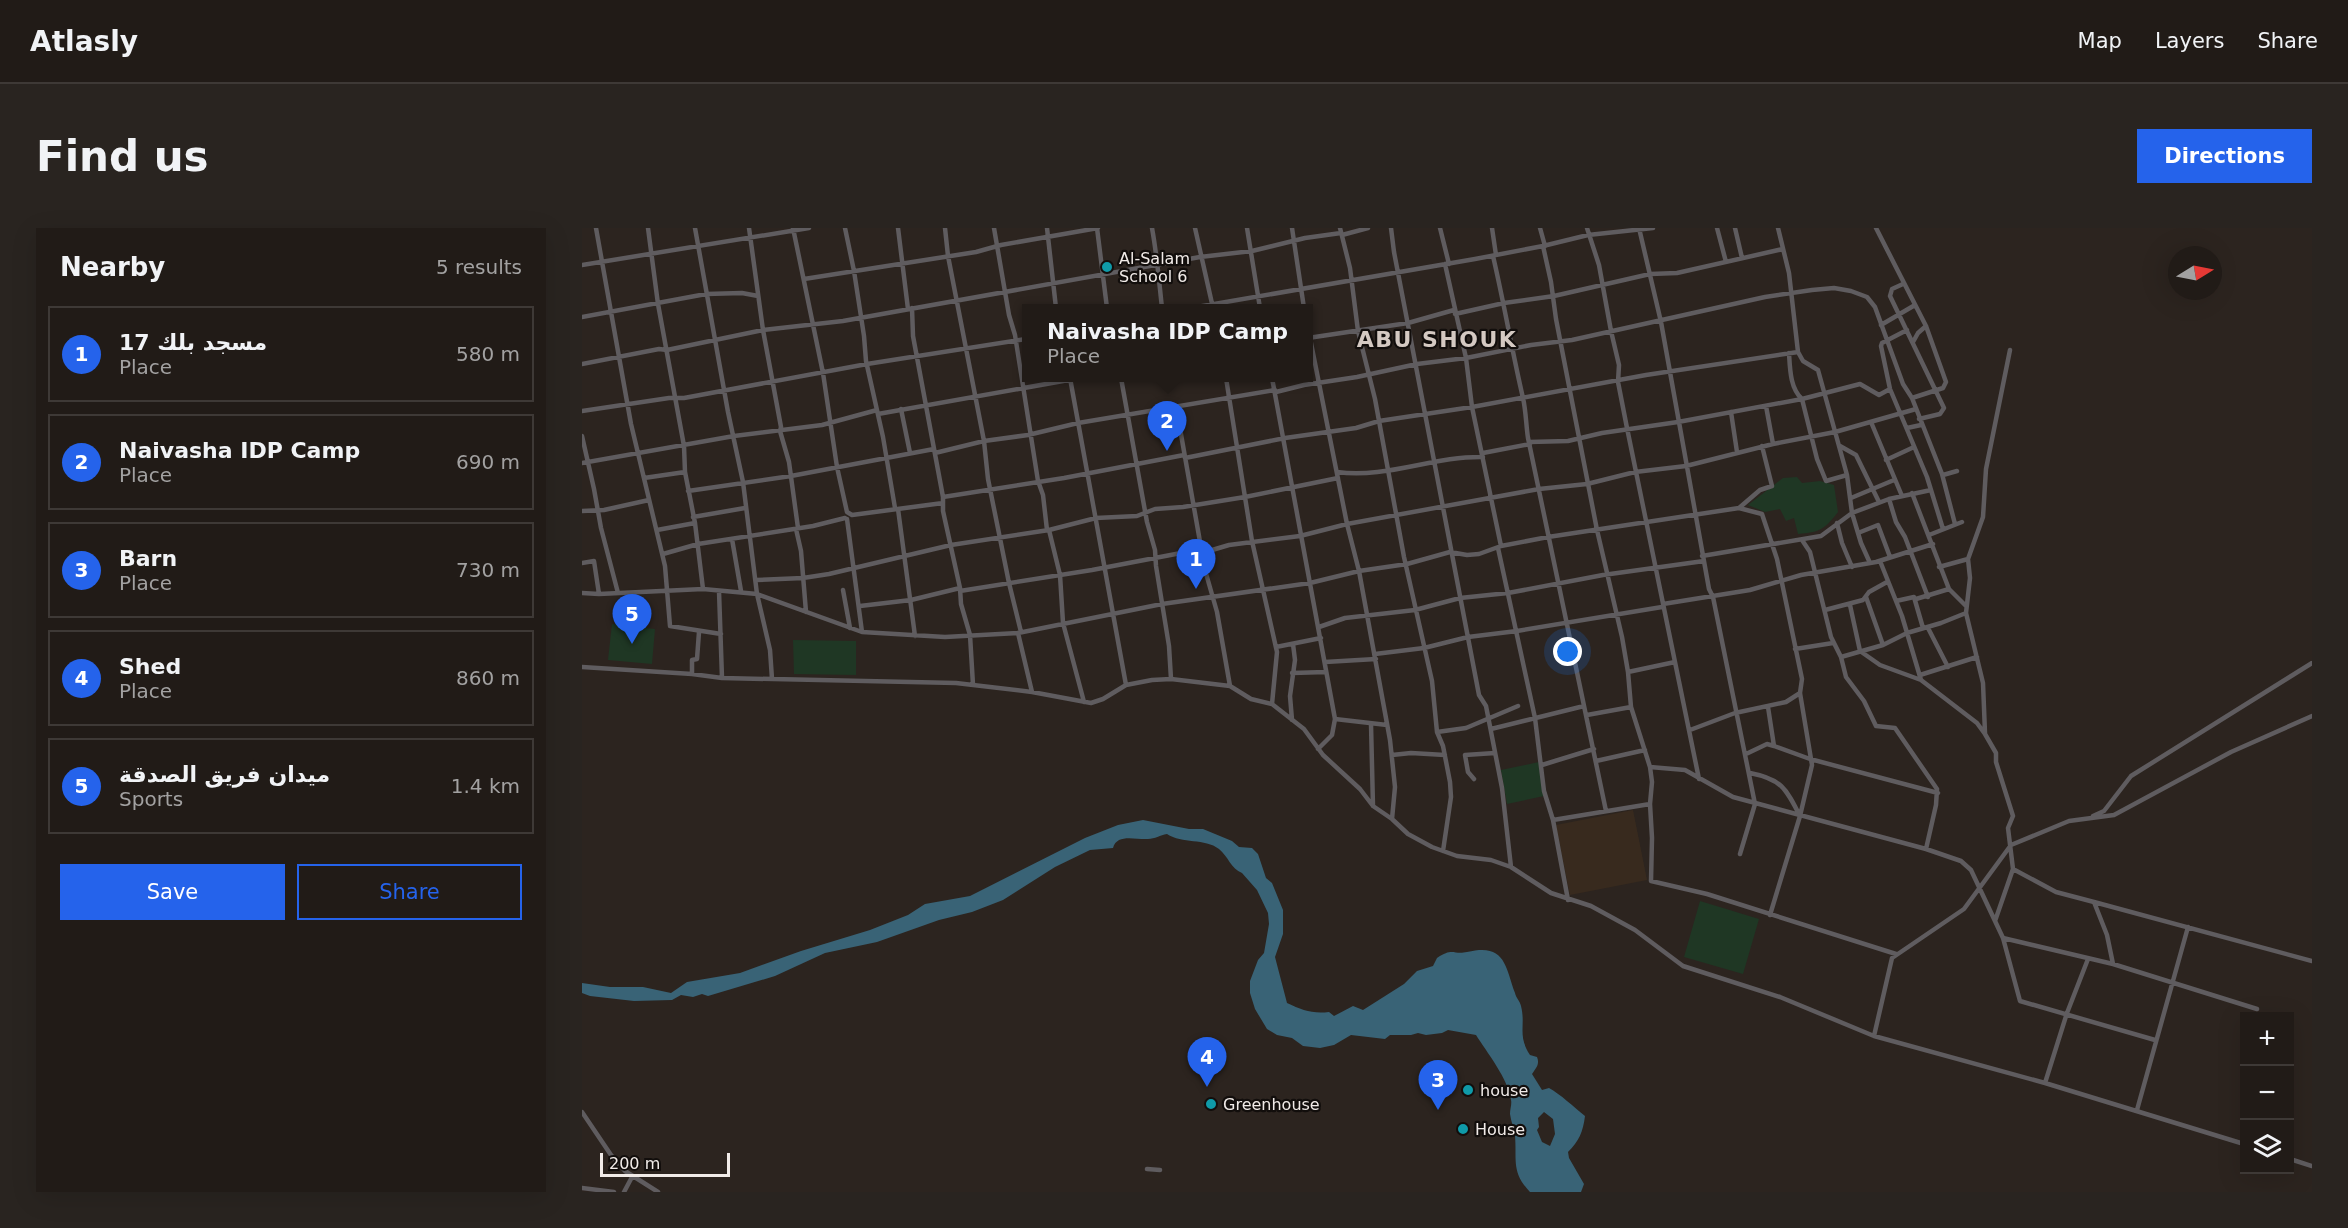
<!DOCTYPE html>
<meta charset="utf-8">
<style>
:root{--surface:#211b17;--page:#292420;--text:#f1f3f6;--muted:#a2a1a1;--line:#3e3936;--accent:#2563eb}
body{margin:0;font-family:"DejaVu Sans",Vazirmatn,sans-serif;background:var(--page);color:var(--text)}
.controls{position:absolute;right:18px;bottom:18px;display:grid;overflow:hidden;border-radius:0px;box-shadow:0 6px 24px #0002}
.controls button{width:54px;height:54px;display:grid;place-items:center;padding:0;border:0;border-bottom:2px solid var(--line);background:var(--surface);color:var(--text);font:30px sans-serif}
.compass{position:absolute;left:1586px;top:18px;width:54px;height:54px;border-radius:50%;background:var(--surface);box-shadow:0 6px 24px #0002;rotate:80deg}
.scale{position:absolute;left:18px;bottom:15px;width:130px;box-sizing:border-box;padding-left:6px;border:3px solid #f1ebe8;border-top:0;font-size:16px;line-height:21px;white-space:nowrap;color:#f1ebe8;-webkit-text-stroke:4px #120e0c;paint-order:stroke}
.you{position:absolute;left:986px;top:424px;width:21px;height:21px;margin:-15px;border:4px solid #fff;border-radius:50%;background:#1a73e8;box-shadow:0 0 0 9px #1a73e833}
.badge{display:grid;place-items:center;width:39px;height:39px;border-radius:50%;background:var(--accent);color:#fff;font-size:20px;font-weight:700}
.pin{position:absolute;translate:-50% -50px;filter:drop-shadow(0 2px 3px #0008)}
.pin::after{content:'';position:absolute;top:32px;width:21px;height:18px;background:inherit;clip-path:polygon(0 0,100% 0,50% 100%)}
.popup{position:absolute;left:440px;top:76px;width:291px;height:78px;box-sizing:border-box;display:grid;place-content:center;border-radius:0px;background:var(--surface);filter:drop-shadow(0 2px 4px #0005);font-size:20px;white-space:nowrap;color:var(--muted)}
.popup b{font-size:22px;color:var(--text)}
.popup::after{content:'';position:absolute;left:50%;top:100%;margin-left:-12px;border:12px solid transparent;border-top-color:var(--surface)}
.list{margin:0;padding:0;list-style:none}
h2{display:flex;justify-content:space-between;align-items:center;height:78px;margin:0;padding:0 24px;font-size:26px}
h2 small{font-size:20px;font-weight:400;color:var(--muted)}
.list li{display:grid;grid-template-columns:39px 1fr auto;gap:18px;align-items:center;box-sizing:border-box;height:96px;margin:0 12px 12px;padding:0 12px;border:2px solid var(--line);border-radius:0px}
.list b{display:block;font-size:22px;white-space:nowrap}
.list p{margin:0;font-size:20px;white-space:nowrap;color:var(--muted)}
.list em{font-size:20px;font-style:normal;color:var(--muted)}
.actions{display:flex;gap:12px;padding:18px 24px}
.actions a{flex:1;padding:14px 0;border:2px solid var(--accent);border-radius:0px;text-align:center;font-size:21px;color:var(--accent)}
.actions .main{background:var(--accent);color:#fff}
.icon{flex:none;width:33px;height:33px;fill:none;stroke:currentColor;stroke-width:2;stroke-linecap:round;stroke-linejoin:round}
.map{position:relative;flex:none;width:1730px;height:964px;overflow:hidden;border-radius:0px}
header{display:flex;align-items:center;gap:36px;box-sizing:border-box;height:84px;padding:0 30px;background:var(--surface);border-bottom:2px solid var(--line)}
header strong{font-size:28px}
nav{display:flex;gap:33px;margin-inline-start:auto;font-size:21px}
.intro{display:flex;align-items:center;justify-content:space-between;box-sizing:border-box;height:144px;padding:0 36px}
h1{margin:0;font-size:42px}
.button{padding:15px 27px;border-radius:0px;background:var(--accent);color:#fff;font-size:21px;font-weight:700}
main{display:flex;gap:36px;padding:0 36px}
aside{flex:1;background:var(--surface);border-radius:0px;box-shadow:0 6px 24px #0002}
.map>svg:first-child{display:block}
.industrial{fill:#382a1e}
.green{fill:#1f3724}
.water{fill:#396376;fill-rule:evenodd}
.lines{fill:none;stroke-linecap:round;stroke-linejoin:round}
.minor{stroke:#5f5c5f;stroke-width:4.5}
.culture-dot{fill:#0f9aa8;stroke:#120e0c;stroke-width:2}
.labels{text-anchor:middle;stroke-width:4.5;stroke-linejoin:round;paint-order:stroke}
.poi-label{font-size:16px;fill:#f1ebe8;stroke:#120e0c;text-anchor:start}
.district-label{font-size:22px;font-weight:bold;letter-spacing:1.5px;fill:#d4c9c2;stroke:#120e0c}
</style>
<header>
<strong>Atlasly</strong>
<nav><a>Map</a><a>Layers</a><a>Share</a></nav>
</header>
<div class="intro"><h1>Find us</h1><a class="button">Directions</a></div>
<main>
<aside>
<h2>Nearby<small>5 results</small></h2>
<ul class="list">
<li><span class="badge">1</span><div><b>مسجد بلك 17</b><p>Place</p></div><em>580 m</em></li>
<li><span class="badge">2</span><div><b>Naivasha IDP Camp</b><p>Place</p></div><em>690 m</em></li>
<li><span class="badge">3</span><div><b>Barn</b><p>Place</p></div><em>730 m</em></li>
<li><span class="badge">4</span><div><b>Shed</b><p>Place</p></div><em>860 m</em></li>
<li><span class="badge">5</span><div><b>ميدان فريق الصدقة</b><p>Sports</p></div><em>1.4 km</em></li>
</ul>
<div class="actions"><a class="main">Save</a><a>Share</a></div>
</aside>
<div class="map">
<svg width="1730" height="964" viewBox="0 0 1730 964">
<rect width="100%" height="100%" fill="#2c241f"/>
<path class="industrial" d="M 1051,582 L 1065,652 L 988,667 L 974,597 Z"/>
<path class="green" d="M 1215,249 L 1220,255 L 1238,253 L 1252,257 L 1256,284 C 1242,302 1238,304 1216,306 L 1212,290 L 1204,293 L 1198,281 L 1183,284 L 1166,277 L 1201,250 Z
M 30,396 L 73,401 L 70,436 L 26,432 Z
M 211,412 L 274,413 L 274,447 L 212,446 Z
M 957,534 L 962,568 L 925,576 L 919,542 Z
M 1118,673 L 1177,691 L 1161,746 L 1102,729 Z"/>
<path class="water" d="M 561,592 L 607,601 L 621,601 L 650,613 L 657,619 L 670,620 L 676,626 L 684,650 L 690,655 L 701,682 L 701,706 L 693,729 L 705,775 C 720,782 730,786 747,784 L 752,788 L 771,778 L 781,782 L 822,756 L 835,743 L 851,738 L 855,730 C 871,719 871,727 885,724 C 923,715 923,737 933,765 C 934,770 938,773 939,778 C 944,798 935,807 948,827 L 955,829 C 958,836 954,840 950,846 L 960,862 L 967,860 C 978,866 992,879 1003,888 C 1001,904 997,913 986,924 L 987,930 L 1002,956 L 999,964 L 948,964 C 929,944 935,932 933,908 C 932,901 929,893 928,886 C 928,881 930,876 929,872 C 927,852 904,823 894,807 L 866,802 L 860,805 L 844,807 L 836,805 L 829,807 L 808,807 L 803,811 L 769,807 L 752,817 L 738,820 L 721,818 L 710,810 L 695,807 L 685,801 L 673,781 L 668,765 L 668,753 L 676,732 L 682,725 L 687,696 L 686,685 L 675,662 L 660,645 C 649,641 646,628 637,621 C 623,610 600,616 585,606 C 578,607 573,611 566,611 C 554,612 535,605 531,620 L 508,622 L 473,639 L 421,672 L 390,684 L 357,692 L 295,714 L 243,725 L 193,748 L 126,768 L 120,766 L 111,769 L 99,767 L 90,772 L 52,773 L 8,768 L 0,765 L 0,755 L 28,759 L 61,759 L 89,765 L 105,754 L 158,745 L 219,723 L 288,702 L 326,687 L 343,676 L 388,668 L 503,610 L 536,597 ZM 962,884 L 971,891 L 973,906 L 968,918 L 960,914 L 955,902 L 957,899 L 956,890 Z"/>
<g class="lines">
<path class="minor" d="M 14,0 L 49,196 L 83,338 L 88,398 L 139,406
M 66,0 L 76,76 L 102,218 L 103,244 L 113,295 L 121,361
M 113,0 L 146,184 L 161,254 L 175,366 L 188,422 L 190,451
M 167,0 L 181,102 L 199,199 L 198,203 L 207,234 L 216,300
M 211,0 L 241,145 L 255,239 L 265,284 L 270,287 L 361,275
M 263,0 L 272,43 L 282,108 L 284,133 L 301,209 L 313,280
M 316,0 L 326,81
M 363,0 L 366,28 L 402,213 L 406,251 L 427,355 L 439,404
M 412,0 L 427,87 L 433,107 L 456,253 L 461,267 L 465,302
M 465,0 L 474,80
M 515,0 L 525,80
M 570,0 C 575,27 577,53 580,80
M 613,0 L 631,80
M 665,0 L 678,80
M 710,0 L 722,80
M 758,0 L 768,40 L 776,103 L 793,171 L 822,329 L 850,453 L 855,504 L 861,518 L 868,554 L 869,569 L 861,623
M 809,0 L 812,24 L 897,467 L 904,478 L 920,560 L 929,639
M 858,0 L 867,36
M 910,0 L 914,27
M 958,0 L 963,18
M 1005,0 L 1017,37 L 1029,103 L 1037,137 L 1036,154 L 1045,200 L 1117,551
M 1057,0 L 1079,94 L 1127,361 L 1131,369 L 1173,576 L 1158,626
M 1135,0 L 1144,34
M 1153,0 L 1160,30
M 1196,0 L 1207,45 L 1216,124 L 1221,133 L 1236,142 L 1265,247 L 1270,285 L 1279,315 L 1288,335
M 1294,0 L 1344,98 L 1364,154 L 1361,160 L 1330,170
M 760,7 L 786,0
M 961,18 L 969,54 L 974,91 L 1015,302 L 1040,409 L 1046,444 L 1049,479 L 1068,539 L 1070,554 L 1068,576 L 1070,610 L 1069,653 L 1125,666 L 1314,726
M 911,28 C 922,75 930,123 941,170 C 944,183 944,197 946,210 C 971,334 999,459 1024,583
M 863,36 L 884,130 L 890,179 L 919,318
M 0,37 L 227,0
M 222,51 L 394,24 L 419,17 L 516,0
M 1321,56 L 1310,61 L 1308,68 L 1362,180 L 1358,186 L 1337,191
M 330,80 L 331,108 L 361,269 L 361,283 L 378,360 L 379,376 L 388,407 L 391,457
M 609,80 L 893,31 L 961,18 L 1006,7 L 1071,0
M 873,86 L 922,75 L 972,68 L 1068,46 L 1095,45 L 1201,21
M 0,89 L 124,66 L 160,65 L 176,68
M 1299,97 L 1333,77
M 726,100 L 765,296 L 777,343 L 808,512 L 813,559 L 810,591
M 1325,102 L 1300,115 L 1299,118 L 1308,161 L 1345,249 L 1361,301
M 726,110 L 826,95 L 872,82
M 1331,114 L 1336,105 L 1344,98
M 1207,125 C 1208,141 1208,160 1220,171 L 1235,231 L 1244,253 L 1265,247
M 0,136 L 77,121 L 85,122 L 181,102 L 261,93 L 618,29 L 670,23 L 723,10 L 759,5
M 488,150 L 544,457
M 539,150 L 565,294 L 573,322 L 574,338 L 587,418 L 589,451
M 644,150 L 670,313 L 695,424 L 690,476
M 690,150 L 753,491 L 750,507 L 736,521
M 694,164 L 722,157 L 775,149 L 835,136 L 884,130 L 949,117 L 990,112 L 1183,69 L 1230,62 L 1252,60 L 1269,63 L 1285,69 L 1293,79 L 1321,156 L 1330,170 L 1360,246 L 1373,296
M 594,178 L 623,342 L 635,384 L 648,458
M 1184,178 L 1191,216
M 319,181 L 328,225
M 0,183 L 87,170 L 102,170 L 285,136 L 444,111
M 1149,184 L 1155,224
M 296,186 L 498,150
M 1289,194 L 1320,268
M 1325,200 L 1339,197
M 0,208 L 12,261 L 19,300 L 36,365
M 947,214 L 986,213 L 1020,205 L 1096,194 L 1220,171 L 1278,156 L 1297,167 L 1308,161
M 1258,218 L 1274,227 L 1297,274
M 353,225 L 402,213 L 446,207 L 496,195 L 693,162
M 901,225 L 948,216
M 603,230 L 703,210 L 774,200 L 797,193 L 890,179 L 1064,147 L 1216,124
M 1304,232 L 1332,219
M 0,235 L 152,208 L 240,197 L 295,182
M 755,244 C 804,251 851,228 901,229
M 1361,247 L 1375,243
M 62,250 L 103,244
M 106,263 L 209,248 L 352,221
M 1330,265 L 1367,361 L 1384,378
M 361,269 L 482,250 L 602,227
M 1269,270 L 1312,252
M 1307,271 L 1314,294 L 1323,309 L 1346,369
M 1157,280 L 1178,262 L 1190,258 L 1180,218
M 316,281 L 333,408
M 0,283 L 22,282 L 67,272
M 111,289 L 163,280
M 265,291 L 280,404
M 1255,295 L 1260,315 L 1270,339
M 214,301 L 219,323 L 224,384
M 75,302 L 113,295
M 467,302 L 478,347 L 481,395 L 502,474
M 1276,305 L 1296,297 L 1308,329
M 1347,307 L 1380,294
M 150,311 L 159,363
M 1220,312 L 1228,324 L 1249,409 L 1259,429 L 1264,449 L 1282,473 L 1294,498 L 1313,500 L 1355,561 L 1354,577 L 1344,621
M 916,320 L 953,490 L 962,563 L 971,592 L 986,672
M 620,325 L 647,317 L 718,308 L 765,296 L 957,261 L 1005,256 L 1053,244 L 1104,238 L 1191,216 L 1253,204 L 1334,181
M 81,326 L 116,316 L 231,298 L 263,290
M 1120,328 L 1239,308 L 1270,285 L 1307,271 L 1349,262
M 1298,333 L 1320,388 L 1339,452 L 1395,495 L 1403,506 L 1414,525 L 1414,534 L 1431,588 L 1426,600 L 1431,641 L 1413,693
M 0,335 L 12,333 L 17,366
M 1357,339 L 1386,331
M 174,352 L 221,350 L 247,346 L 369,317 L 467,302 L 514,290 L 555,288 L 573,281 L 601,279 L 663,269 L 756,250
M 261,362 L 268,400
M 137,363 L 140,450
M 378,363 L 510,342 L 620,321
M 0,365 L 17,366 L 121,361 L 175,366 L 280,404 L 363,409 L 436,405 L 580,376 L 728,355 L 777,343 L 825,336 L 868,324 L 885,327 L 897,326 L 919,318 L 966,309 L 1157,280 L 1180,286 L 1195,331 L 1220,451 L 1218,465 L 1230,537 L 1218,588 L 1188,687
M 1284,369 L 1301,417
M 1334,371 L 1367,361
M 1314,373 L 1332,369 L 1341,400
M 1081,376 L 1168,362 L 1219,347 L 1294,334 L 1351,316
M 1268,377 L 1278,423 L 1298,437 L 1339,452
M 278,378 L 329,372 L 378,360
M 1243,382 L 1281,372 L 1287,364 L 1305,354
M 737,399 L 763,390 L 833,382 L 878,370 L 926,365 L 1021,347 L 1122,333
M 1346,400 L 1366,439
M 436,405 L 450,464
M 694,419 L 739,410
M 1213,421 L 1251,415
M 793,426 L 842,420 L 886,409 L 935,403 L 1080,379
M 1259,429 L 1301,417 L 1325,405 L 1359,395 L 1384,385
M 743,434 L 794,431
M 0,439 L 110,446 L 140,450 L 374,455 L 450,464 L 509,475 L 521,471 L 544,457 L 570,452 L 589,451 L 648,458 L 669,471 L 690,476 L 722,501 L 741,527 L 778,561 L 791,578 L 810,591 L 826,606 L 850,619 L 875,628 L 909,632 L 929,639 L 969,665 L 1009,678 L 1053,702 L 1101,738 L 1198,769 L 1292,808 L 1463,855 L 1662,916
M 1046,444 L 1093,434
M 710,445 L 744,444
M 110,446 L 110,432 L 115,431 L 117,404
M 1338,447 L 1395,429
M 1186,479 L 1192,518
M 1005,487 L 1049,479
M 753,491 L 805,497
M 710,492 L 708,468 L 713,432 L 711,416
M 789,496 L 791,578
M 909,501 L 1002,478
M 1108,502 L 1153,485 L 1204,474 L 1218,465
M 855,504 L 884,500 L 936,478
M 1403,505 L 1401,455 L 1384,385 L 1388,350 L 1386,331 L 1401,289 L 1404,241 L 1428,122
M 1164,526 L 1185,516 L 1192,518 L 1228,531 L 1356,565
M 810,527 L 829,525 L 863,527
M 1014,533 L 1063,522
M 960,537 L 1012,521
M 1068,539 L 1103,542 L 1151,569 L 1344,621 L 1379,633 L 1389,642 L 1421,710 L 1438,773 L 1573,812
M 1168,545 C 1199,551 1204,560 1218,588
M 892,551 L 886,544 L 883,527 L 913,525
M 1511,588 L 1522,583 L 1549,548 L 1730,435
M 971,592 L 1068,576
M 1431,641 L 1474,664 L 1512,674 L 1525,707 L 1531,736
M 1512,674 L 1730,733
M 1421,710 L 1531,736 L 1675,781
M 1292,808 L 1310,730 L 1382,681 L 1429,617 L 1487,593 L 1532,587 L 1649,524 L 1730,488
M 1463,855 L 1485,785 L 1506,731
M 1555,882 L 1606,699
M 0,884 L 29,927 L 43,943 L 76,964
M 1708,931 L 1730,938
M 565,941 L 578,942
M 0,960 L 32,964
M 42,964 L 50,949"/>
</g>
<g class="culture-dot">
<circle cx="525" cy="39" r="6"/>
<circle cx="886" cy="862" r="6"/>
<circle cx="629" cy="876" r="6"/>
<circle cx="881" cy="901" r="6"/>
</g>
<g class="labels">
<g class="poi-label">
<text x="537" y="36">Al-Salam<tspan x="537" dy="18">School 6</tspan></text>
<text x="898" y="868">house</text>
<text x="641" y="882">Greenhouse</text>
<text x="893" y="907">House</text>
</g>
<g class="district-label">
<text x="855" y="119">ABU SHOUK</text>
</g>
</g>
</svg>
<div class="controls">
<button>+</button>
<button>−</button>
<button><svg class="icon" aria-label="layers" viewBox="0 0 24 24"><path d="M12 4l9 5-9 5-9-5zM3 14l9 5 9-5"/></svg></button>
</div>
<svg class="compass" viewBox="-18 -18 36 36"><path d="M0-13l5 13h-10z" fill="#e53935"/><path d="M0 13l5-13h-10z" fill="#a2a1a1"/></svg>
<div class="scale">200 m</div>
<div class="you"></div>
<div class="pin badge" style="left:614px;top:361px">1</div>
<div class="pin badge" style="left:585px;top:223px">2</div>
<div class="popup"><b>Naivasha IDP Camp</b>Place</div>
<div class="pin badge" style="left:856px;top:882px">3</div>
<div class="pin badge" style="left:625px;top:859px">4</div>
<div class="pin badge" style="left:50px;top:416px">5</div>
</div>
</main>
